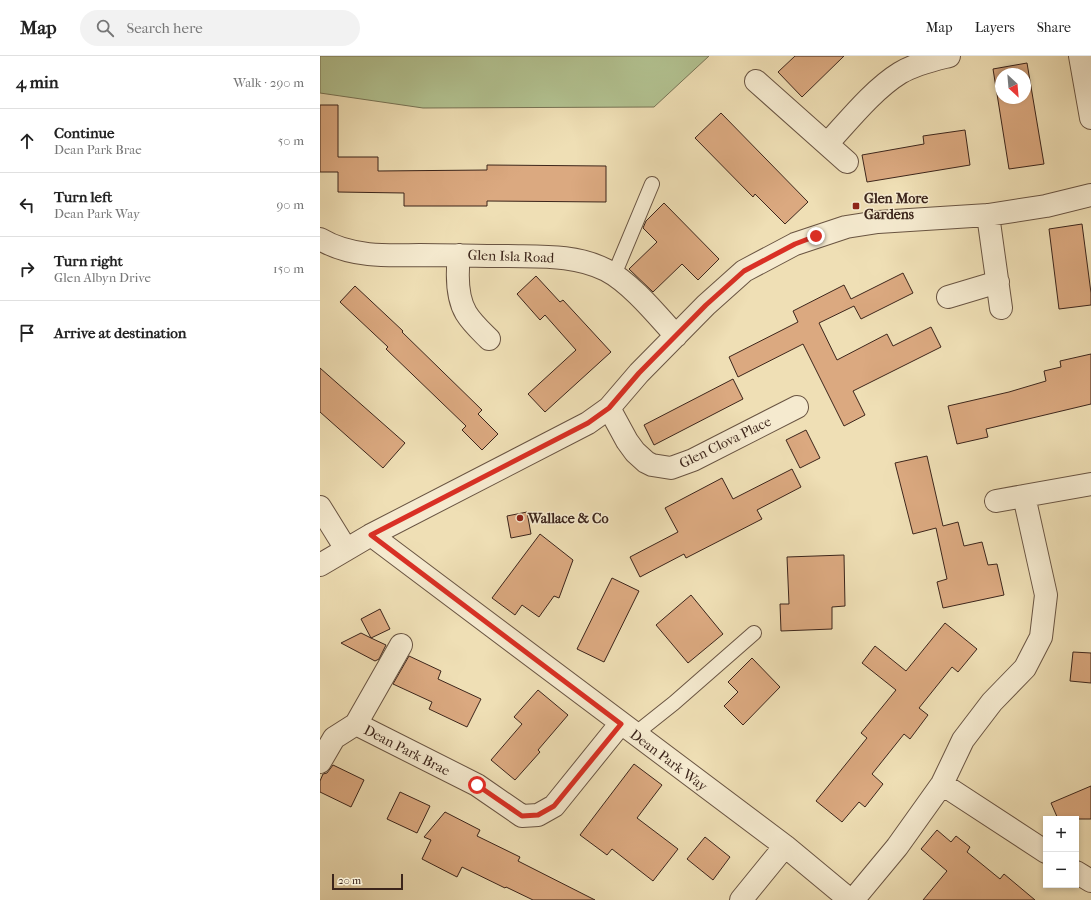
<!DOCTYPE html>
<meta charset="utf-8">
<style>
:root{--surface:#fff;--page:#f2f2f2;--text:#222;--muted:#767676;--line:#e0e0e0}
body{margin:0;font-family:"IM FELL French Canon",serif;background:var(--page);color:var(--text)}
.controls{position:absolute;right:12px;bottom:12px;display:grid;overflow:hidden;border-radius:0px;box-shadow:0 2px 6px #0003}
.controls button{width:36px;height:36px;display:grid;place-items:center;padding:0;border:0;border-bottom:1px solid var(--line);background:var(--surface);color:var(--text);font:20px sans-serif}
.compass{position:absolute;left:675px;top:12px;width:36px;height:36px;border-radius:50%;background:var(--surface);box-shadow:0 2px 6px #0003;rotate:154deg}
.scale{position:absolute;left:12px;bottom:10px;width:71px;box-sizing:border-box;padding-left:4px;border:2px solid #3c251b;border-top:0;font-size:11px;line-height:14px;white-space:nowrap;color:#3c251b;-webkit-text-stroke:3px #f5eacf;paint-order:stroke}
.stop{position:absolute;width:12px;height:12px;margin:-9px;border:3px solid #d93025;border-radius:50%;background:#fff}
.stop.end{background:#d93025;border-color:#fff;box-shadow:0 1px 4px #0008}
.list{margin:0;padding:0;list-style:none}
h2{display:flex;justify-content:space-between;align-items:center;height:52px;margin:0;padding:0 16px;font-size:17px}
h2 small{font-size:13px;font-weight:400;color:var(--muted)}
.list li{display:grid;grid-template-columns:26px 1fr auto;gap:12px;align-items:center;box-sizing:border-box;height:64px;padding:0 16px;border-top:1px solid var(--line)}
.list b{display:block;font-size:15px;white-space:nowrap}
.list p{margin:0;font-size:13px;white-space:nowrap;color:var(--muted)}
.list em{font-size:13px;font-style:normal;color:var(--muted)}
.icon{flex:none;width:22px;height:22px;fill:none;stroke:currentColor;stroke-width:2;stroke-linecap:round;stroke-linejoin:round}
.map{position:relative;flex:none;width:771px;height:844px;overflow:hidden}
header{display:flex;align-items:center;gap:24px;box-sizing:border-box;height:56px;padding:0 20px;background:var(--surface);border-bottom:1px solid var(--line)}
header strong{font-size:19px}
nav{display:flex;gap:22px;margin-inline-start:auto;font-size:14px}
.search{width:280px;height:36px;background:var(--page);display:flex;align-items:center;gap:10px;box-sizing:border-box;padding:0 14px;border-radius:22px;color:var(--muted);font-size:15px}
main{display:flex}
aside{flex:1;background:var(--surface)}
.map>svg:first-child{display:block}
.green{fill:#b3c392;stroke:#787456}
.building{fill:#dba980;stroke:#3c251b;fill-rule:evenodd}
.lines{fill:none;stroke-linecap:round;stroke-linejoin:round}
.lane-casing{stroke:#695442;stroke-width:16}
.street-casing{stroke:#695442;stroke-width:24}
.lane{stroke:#f5eacf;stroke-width:14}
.street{stroke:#f5eacf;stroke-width:22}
.route{stroke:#d93025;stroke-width:5}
.poi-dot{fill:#8f2418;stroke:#f5eacf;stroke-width:1.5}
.labels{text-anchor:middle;stroke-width:3;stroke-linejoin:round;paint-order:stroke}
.poi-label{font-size:14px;font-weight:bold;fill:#3c251b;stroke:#f5eacf;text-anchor:start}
.street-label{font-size:14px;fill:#3c251b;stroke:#f5eacf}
</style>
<header>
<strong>Map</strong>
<div class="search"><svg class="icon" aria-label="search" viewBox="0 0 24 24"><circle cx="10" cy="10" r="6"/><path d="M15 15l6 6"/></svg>Search here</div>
<nav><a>Map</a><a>Layers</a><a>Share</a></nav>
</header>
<main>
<aside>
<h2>4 min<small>Walk · 290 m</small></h2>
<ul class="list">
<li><svg class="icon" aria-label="ahead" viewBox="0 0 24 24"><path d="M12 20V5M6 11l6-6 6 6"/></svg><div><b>Continue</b><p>Dean Park Brae</p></div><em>50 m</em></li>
<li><svg class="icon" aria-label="left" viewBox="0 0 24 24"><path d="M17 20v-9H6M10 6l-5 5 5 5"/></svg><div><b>Turn left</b><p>Dean Park Way</p></div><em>90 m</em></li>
<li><svg class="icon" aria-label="right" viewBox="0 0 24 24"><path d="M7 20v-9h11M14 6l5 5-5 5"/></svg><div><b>Turn right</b><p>Glen Albyn Drive</p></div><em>150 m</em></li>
<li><svg class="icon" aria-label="arrive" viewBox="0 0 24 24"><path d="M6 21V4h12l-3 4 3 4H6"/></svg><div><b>Arrive at destination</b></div></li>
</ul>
</aside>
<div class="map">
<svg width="771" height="844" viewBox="0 0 771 844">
<rect width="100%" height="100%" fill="#efdfb5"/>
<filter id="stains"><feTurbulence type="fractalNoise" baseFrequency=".005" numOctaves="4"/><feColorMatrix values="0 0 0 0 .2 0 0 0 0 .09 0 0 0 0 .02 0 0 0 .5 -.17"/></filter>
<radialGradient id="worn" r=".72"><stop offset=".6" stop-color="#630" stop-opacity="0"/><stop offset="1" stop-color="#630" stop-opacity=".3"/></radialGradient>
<path class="green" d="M 0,0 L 389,0 L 334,51 L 103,52 L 0,37 Z"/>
<path class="building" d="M 475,0 L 524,0 L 482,41 L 458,16 Z
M 707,7 L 724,108 L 689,113 L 673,13 ZM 681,18 L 705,18 L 705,42 L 681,42 Z
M 0,49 L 18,49 L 18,101 L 58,101 L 58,115 L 167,114 L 167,109 L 286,110 L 286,146 L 167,145 L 167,150 L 84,150 L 84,137 L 18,136 L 18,116 L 0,116 Z
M 401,57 L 488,146 L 465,168 L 435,138 L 433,141 L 375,82 Z
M 645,74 L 650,109 L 547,126 L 542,99 L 604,88 L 603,80 Z
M 344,147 L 399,203 L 378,224 L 362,208 L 333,236 L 309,213 L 337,186 L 323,172 L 326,165 Z
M 762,168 L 771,237 L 771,249 L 739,253 L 729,173 Z
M 583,217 L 593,237 L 541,263 L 534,250 L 499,267 L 517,304 L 567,278 L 573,290 L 611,271 L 621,291 L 533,335 L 545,359 L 524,370 L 483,288 L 418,321 L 409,301 L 478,266 L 473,255 L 524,229 L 531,243 Z
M 216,220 L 240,246 L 243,244 L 291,296 L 225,356 L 208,338 L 256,294 L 225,259 L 220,264 L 197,238 Z
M 35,230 L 83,275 L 82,276 L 162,354 L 158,358 L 178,378 L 162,394 L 142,374 L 146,370 L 66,293 L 68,291 L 20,246 Z
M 771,298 L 771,348 L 666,373 L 668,381 L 637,388 L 628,350 L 689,336 L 726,325 L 724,315 L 741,311 L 740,305 Z
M 0,312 L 85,387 L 63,412 L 0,356 Z
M 413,323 L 423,343 L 334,389 L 324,369 Z
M 486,374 L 500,402 L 480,412 L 466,384 Z
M 607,400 L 623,470 L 638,466 L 644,490 L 662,486 L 668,509 L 677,508 L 684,539 L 623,552 L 617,526 L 627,523 L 616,472 L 593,478 L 575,407 Z
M 472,413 L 481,431 L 437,454 L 442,463 L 366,502 L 364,498 L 320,521 L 310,501 L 358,476 L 345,452 L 402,422 L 413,443 Z
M 207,456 L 211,478 L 191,482 L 187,460 Z
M 220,478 L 253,504 L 239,542 L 234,540 L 219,561 L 202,549 L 195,559 L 172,542 Z
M 524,499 L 525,550 L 512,551 L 512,573 L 461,575 L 460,548 L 469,548 L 467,501 Z
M 292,522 L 319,535 L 284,606 L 257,593 Z
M 371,539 L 403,578 L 368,607 L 336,569 Z
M 60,553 L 70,573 L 51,582 L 66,589 L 59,603 L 55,605 L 21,587 L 41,577 L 51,582 L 41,563 Z
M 625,567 L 657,593 L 638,616 L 632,611 L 599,652 L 608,659 L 590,683 L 584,678 L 552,718 L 563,728 L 545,751 L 539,746 L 522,766 L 496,745 L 547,682 L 541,677 L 576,634 L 542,607 L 555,590 L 586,615 Z
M 753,596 L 771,597 L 771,627 L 750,625 Z
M 89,600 L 121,615 L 118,623 L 161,643 L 147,671 L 109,653 L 112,646 L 73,628 Z
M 432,602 L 460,631 L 423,669 L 404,650 L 418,636 L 408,626 Z
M 218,634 L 248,659 L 218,694 L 220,696 L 195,724 L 171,704 L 202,668 L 194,661 Z
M 314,708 L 342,729 L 317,762 L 358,793 L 333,825 L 292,793 L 287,799 L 260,779 Z
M 13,709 L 44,724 L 31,751 L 0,736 L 0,725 L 3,718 L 7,717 Z
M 771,730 L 771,763 L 738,763 L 731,747 Z
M 80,736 L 110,750 L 97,777 L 67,763 Z
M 125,756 L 160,774 L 157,780 L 200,801 L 198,805 L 275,844 L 213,844 L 186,831 L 185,832 L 142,811 L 137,821 L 102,803 L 111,784 L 104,781 Z
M 617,774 L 631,786 L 636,780 L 650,791 L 647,796 L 680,823 L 684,818 L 715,844 L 603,844 L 627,815 L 601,793 Z
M 385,781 L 410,801 L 393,824 L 367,803 Z"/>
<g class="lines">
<g class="lane-casing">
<path id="lane" d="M 294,219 L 332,128
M 315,678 L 354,647 L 434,577"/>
</g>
<g class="street-casing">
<path id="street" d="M 760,0 L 771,62
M 436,25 L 527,106
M 508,87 C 529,64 554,33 580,17 C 595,8 613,4 629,0
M 668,159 L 681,252
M 0,183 C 30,201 66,200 100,199 C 128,199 157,200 185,200 C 219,201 254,198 286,214 C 311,227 337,259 356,280
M 139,199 C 137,217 136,240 146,257 C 152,267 161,275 169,283
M 628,241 L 678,226
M 289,352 L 307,385 L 315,396 L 326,406 L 332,409 L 351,412 L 373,404 L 477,351
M 676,445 L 771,428
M 0,451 L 26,493
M 51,479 L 465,790 L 530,844
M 0,509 L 51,479 L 268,367 L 289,352 L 319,317 L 386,249 L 424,215 L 475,188 L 526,171 L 558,166 L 668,159 L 726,150 L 771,139
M 36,668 L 157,729 L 202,760 L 218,759 L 234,750 L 301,667
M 0,706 L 14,682 L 36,668 L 81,589
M 622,728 L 726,796
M 756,816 L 771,825
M 421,844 L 465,790
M 533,844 L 577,791 L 622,728 L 643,684 L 672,646 L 705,612 L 721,581 L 726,539 L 704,440"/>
</g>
<use href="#lane" class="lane"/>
<use href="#street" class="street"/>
</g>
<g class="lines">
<path class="route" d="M 157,729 L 202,760 L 218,759 L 234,750 L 301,668 L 51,479 L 268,367 L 289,352 L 319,317 L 386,249 L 424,215 L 475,188 L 496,180"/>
</g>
<g class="poi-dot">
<rect x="532" y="146" width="8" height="8" rx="2"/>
<circle cx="200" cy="462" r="4"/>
</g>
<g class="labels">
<g class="poi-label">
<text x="544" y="147">Glen More<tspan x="544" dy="16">Gardens</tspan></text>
<text x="208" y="467">Wallace &amp; Co</text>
</g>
<g class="street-label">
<text transform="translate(191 200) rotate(2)" y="5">Glen Isla Road</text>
<text transform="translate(405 386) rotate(-26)" y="5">Glen Clova Place</text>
<text transform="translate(87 694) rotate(27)" y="5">Dean Park Brae</text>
<text transform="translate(349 704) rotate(37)" y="5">Dean Park Way</text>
</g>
</g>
<rect width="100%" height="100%" filter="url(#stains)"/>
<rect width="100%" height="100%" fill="url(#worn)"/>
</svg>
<div class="controls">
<button>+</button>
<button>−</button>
</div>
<svg class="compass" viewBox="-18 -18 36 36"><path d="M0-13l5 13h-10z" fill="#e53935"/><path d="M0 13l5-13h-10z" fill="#767676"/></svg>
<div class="scale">20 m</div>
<div class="stop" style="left:157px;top:729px"></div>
<div class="stop end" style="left:496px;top:180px"></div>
</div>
</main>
